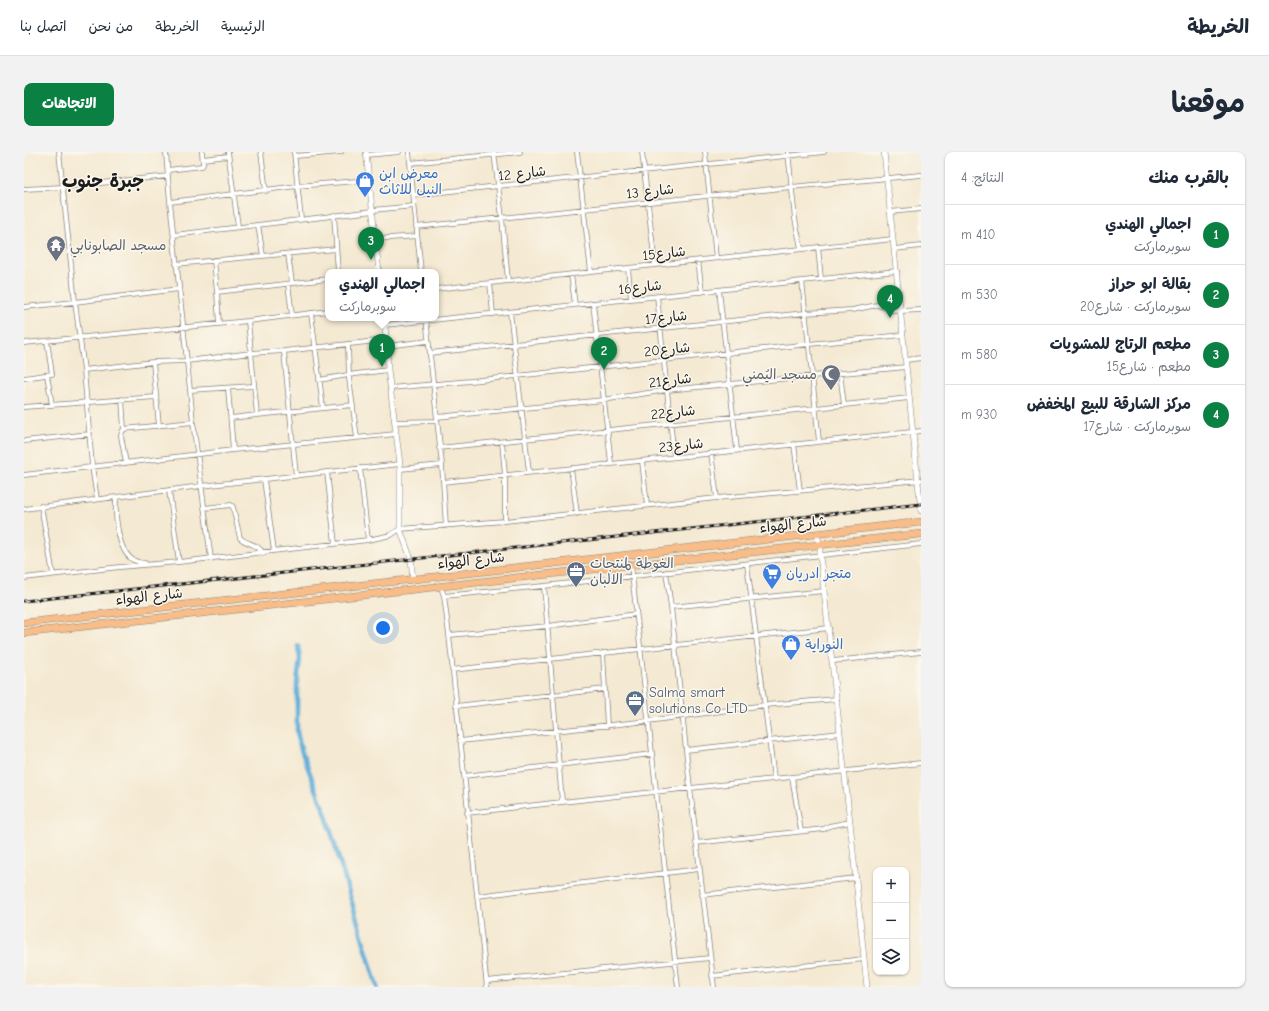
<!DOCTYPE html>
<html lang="ar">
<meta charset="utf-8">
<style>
:root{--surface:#fff;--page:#f2f2f3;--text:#1f2937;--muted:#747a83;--line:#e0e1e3;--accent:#0b8043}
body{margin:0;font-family:"Comic Neue","Playpen Sans Arabic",sans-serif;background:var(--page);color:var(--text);direction:rtl}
.controls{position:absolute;right:12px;bottom:12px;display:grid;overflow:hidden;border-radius:8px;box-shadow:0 1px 3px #0004}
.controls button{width:36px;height:36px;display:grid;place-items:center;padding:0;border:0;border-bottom:1px solid var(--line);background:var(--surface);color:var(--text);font:20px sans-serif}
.you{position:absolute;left:359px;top:476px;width:14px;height:14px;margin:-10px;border:3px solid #fff;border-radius:50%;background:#1a73e8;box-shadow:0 0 0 6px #1a73e833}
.badge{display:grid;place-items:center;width:26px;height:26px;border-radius:50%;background:var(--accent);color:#fff;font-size:13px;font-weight:700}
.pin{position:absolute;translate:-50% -33px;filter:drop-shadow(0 1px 2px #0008)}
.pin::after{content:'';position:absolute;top:21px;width:14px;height:12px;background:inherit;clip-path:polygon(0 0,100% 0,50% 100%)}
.popup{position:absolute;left:301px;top:117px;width:114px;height:52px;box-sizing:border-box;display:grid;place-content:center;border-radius:8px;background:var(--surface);filter:drop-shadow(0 1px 3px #0005);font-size:13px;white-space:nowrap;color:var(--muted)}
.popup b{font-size:15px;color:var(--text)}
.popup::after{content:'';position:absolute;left:50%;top:100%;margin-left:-8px;border:8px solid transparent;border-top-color:var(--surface)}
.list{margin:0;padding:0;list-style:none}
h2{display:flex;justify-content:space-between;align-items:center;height:52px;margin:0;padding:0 16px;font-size:17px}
h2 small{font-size:13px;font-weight:400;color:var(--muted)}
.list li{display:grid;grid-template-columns:26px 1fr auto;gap:12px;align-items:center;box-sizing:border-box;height:60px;padding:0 16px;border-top:1px solid var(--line)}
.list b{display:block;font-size:15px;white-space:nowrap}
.list p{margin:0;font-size:13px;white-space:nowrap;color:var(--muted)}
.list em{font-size:13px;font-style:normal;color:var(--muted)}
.icon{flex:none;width:22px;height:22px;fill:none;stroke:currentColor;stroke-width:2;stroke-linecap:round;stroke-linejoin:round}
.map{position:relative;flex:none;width:897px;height:835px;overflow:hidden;direction:ltr;border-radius:8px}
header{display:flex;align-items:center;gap:24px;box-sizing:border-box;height:56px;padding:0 20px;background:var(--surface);border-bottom:1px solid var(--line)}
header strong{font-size:19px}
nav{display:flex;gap:22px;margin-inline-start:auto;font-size:14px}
.intro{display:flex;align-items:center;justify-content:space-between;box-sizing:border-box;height:96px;padding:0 24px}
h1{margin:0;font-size:28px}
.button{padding:10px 18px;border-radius:8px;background:var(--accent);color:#fff;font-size:14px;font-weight:700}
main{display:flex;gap:24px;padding:0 24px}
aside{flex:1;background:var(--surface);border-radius:8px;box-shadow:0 1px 3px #0004}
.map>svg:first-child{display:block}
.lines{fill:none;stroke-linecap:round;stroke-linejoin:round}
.canal{stroke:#60aed9;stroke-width:4.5}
.minor-casing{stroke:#888277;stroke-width:5.5}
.tertiary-casing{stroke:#888277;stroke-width:6}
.trunk-casing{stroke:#888277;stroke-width:8}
.minor{stroke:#fff;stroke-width:4}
.tertiary{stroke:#fff;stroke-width:5}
.trunk{stroke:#f8bd89;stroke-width:7}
.rail-casing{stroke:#1c1c1c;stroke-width:3}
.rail{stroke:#fbf7ec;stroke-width:1.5;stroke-dasharray:4.5;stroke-linecap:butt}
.labels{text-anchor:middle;stroke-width:3;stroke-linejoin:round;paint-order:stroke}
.shop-label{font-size:14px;fill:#366cbe;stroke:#fbf7ec;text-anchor:start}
.street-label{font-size:14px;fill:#1c1c1c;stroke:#fbf7ec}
.worship-label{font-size:14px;fill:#5b616d;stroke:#fbf7ec;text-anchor:start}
.service-label{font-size:14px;fill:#4e5e75;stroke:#fbf7ec;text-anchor:start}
.district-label{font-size:18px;font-weight:bold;fill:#1c1c1c;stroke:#fbf7ec}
</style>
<header>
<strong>الخريطة</strong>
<nav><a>الرئيسية</a><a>الخريطة</a><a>من نحن</a><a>اتصل بنا</a></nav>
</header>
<div class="intro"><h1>موقعنا</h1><a class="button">الاتجاهات</a></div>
<main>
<aside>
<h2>بالقرب منك<small>النتائج: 4</small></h2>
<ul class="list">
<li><span class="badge">1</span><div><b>اجمالي الهندي</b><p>سوبرماركت</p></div><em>410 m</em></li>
<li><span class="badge">2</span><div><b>بقالة ابو حراز</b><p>سوبرماركت · شارع20</p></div><em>530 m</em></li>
<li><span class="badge">3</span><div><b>مطعم الرتاج للمشويات</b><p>مطعم · شارع15</p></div><em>580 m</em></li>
<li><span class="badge">4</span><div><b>مركز الشارقة للبيع المخفض</b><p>سوبرماركت · شارع17</p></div><em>930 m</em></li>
</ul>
</aside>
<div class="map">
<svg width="897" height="835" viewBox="0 0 897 835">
<rect width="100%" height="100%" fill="#fbf7ec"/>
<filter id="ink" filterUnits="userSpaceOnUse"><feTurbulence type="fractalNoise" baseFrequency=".025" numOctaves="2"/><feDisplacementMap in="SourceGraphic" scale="8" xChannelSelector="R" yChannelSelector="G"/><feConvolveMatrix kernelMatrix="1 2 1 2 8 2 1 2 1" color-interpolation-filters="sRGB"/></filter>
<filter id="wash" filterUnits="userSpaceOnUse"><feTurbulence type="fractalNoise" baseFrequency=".012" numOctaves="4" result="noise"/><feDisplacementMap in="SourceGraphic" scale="16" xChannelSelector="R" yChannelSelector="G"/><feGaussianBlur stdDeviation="0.9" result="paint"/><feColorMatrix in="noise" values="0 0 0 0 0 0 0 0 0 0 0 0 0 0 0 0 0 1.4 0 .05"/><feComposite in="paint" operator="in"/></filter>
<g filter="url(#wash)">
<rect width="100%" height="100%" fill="#f4e9d2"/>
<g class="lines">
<path class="canal" d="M 274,494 L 276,507 L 273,531 L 273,580 L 277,598 L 302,663 L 353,835"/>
</g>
</g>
<g filter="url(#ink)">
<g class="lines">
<g class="minor-casing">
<path id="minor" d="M 35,0 L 51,150 L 60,218 L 68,314 L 73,347
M 142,0 L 146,50 L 166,238 L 169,270 L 187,407
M 204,0 L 214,74
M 237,0 L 242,39
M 270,0 L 277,67
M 385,0 L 397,120
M 470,0 L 478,66 L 484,129
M 553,0 L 567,120
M 618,0 L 631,113
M 681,0 L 692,106
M 764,0 L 771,67 L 777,96
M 342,3 L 375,0
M 271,4 L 317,0
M 179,7 L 204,4
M 386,11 L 496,0
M 144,18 L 178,14 L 179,12 L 178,0
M 0,37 L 39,35 L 144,24
M 389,43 L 800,0
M 146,50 L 273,34 L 345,28
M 349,58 L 390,54
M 866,60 L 897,57
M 310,63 L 314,120
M 234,73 L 239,104
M 392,75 L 767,35 L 897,23
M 150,83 L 349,59
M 352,87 L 393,84
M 794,95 L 797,127
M 871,97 L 897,94
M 264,102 L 268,131
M 190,108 L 193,140 L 195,172
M 674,109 L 678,140
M 152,112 L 312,97
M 604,116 L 607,147
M 547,122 L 551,153
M 778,129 L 795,289
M 466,131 L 469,162
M 264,132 L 268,163
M 412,137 L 869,87
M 695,138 L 713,298
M 193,140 L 304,127
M 633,144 L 650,305
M 569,151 L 587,311
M 0,155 L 51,150 L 155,137
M 877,159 L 897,158
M 486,160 L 505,320
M 287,161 L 299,256
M 402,166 L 418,313 L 422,374
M 224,169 L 233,263
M 361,173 L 873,119
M 0,191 L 224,169 L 304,159
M 324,192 L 325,226 L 333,286
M 363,194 L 404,189
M 260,199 L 272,324
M 406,201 L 781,161 L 828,158 L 853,153 L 861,155 L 871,159 L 876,152
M 882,208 L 897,206
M 129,210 L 135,274
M 60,218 L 129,210 L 163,209 L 227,201 L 260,199 L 362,188
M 816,221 L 820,253
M 23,223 L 28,253
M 0,226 L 28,222 L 23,189
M 295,228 L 324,223 L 364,218
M 204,236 L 209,298
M 366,236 L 447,229 L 785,192 L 879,183
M 166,238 L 229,234
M 98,247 L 100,277 L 98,280 L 97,284 L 102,311
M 0,255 L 132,245
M 413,265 L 579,248 L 643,238 L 882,215
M 207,266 L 233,263 L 329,253
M 371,270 L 413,269
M 100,277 L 169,270
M 0,289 L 66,282
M 478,290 L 481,323 L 481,369
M 770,292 L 776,339
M 415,296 L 885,246
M 687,301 L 693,346
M 618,309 L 623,353
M 336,316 L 344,388
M 547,316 L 553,362
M 376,317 L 418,313
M 303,320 L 311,392
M 0,323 L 209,298 L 372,282
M 240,328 L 250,399
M 419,330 L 897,279
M 145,338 L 155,410
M 92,346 C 91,363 93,398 109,408 C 113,410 117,411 121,411
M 17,354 L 29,422
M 180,356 L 207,353 L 209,355 L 216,386 C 224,393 233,391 239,401
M 0,357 L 177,334 L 376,312
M 723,412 L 750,627
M 607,413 L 654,835
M 642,420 L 647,455 L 666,636 L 690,835
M 0,426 L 96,415 L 155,410 L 344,388 L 367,383 L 376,377 L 481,369 L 693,346 L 897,328
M 520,434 L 538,650
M 417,435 L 420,444 L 425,483 L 463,835
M 420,444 L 520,434 L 897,392
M 647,455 L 800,439
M 425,483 L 524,474 L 612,462
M 579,501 L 583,574
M 809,509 L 897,500
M 428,518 L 805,476
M 432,554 L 581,537
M 436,589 L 624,569 L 741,553 L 813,547
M 662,598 L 816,581
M 440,624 L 628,602
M 768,625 L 777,679
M 443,661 L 538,650 L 897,611
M 672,691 L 800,677 L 805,674 L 826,670
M 678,743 L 832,726
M 453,744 L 675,717
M 688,824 L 840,807
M 463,829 L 686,806"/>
</g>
<g class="tertiary-casing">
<path id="tertiary" d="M 342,0 L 355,120
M 860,0 L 897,359
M 360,166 L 363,194 L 364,218 L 376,312 L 376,377 L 387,407 L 389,428
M 793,383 L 796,393 L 796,403 L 826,670 L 843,835"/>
</g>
<g class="trunk-casing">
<path id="trunk" d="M 0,471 L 897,370
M 0,481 L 607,413 L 897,382"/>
</g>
<use href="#minor" class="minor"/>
<use href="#tertiary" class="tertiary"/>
<use href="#trunk" class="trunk"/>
<g class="rail-casing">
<path id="rail" d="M 0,449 L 897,352"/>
</g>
<use href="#rail" class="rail"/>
</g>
</g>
<defs>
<g id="shop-pin" transform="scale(1)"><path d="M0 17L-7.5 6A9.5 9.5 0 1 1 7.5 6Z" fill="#3f7fe0" stroke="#fbf7ec"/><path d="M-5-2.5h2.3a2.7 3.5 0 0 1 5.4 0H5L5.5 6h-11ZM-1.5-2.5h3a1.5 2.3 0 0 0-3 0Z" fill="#fff"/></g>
<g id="temple-pin" transform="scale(1)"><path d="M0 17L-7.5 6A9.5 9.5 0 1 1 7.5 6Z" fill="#6b7280" stroke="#fbf7ec"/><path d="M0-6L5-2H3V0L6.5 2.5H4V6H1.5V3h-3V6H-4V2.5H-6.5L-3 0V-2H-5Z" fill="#fff"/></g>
<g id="mosque-pin" transform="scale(1)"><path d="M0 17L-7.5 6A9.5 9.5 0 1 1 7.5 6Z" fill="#6b7280" stroke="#fbf7ec"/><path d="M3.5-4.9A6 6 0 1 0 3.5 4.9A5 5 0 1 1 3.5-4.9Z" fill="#fff"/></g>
<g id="office-pin" transform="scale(1)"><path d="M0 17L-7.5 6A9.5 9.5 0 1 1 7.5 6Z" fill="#5c6f8a" stroke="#fbf7ec"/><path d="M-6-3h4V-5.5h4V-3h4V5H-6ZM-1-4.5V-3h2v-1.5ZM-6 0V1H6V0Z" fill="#fff"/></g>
<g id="supermarket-pin" transform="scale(1)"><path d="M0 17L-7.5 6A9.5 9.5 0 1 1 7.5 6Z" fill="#3f7fe0" stroke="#fbf7ec"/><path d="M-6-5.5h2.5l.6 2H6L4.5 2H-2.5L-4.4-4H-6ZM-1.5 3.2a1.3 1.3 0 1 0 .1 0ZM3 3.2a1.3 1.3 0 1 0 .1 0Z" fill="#fff"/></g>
</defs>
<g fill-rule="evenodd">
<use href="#shop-pin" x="341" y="29"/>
<use href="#temple-pin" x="32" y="93"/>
<use href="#mosque-pin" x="807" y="222"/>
<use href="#office-pin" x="552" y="419"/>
<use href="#supermarket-pin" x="748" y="421"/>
<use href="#shop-pin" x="767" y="492"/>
<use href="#office-pin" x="611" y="548"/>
</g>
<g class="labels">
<g class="shop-label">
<text x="355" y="26">معرض ابن<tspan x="355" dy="16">النيل للاثاث</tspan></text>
<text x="762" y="426">متجر ادريان</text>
<text x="781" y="497">النوراية</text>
</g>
<g class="street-label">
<text transform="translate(498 21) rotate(-6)" y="5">شارع 12</text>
<text transform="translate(626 39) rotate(-6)" y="5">شارع 13</text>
<text transform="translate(640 101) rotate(-6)" y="5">شارع15</text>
<text transform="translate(616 135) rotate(-6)" y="5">شارع16</text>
<text transform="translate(642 165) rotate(-6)" y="5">شارع17</text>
<text transform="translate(643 197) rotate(-6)" y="5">شارع20</text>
<text transform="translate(646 228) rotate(-7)" y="5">شارع21</text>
<text transform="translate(649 260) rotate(-6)" y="5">شارع22</text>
<text transform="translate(657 293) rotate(-6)" y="5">شارع23</text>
<text transform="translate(769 372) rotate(-6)" y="5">شارع الهواء</text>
<text transform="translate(447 408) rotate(-6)" y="5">شارع الهواء</text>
<text transform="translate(125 444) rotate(-6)" y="5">شارع الهواء</text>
</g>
<g class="worship-label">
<text x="46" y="98">مسجد الصابونابي</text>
<text x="793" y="227" text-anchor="end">مسجد اليُمني</text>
</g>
<g class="service-label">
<text x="566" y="416">الغوطة لمنتجات<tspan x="566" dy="16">الالبان</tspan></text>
<text x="625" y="545">Salma smart<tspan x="625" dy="16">solutions Co LTD</tspan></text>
</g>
<g class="district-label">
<text x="79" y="35">جبرة جنوب</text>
</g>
</g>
</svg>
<div class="controls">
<button>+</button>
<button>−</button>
<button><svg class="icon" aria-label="layers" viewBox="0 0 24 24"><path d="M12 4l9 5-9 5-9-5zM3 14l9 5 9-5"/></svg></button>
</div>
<div class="you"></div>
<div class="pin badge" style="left:358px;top:215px">1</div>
<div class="popup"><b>اجمالي الهندي</b>سوبرماركت</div>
<div class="pin badge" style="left:580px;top:218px">2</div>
<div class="pin badge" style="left:347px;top:108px">3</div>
<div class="pin badge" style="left:866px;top:166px">4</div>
</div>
</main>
